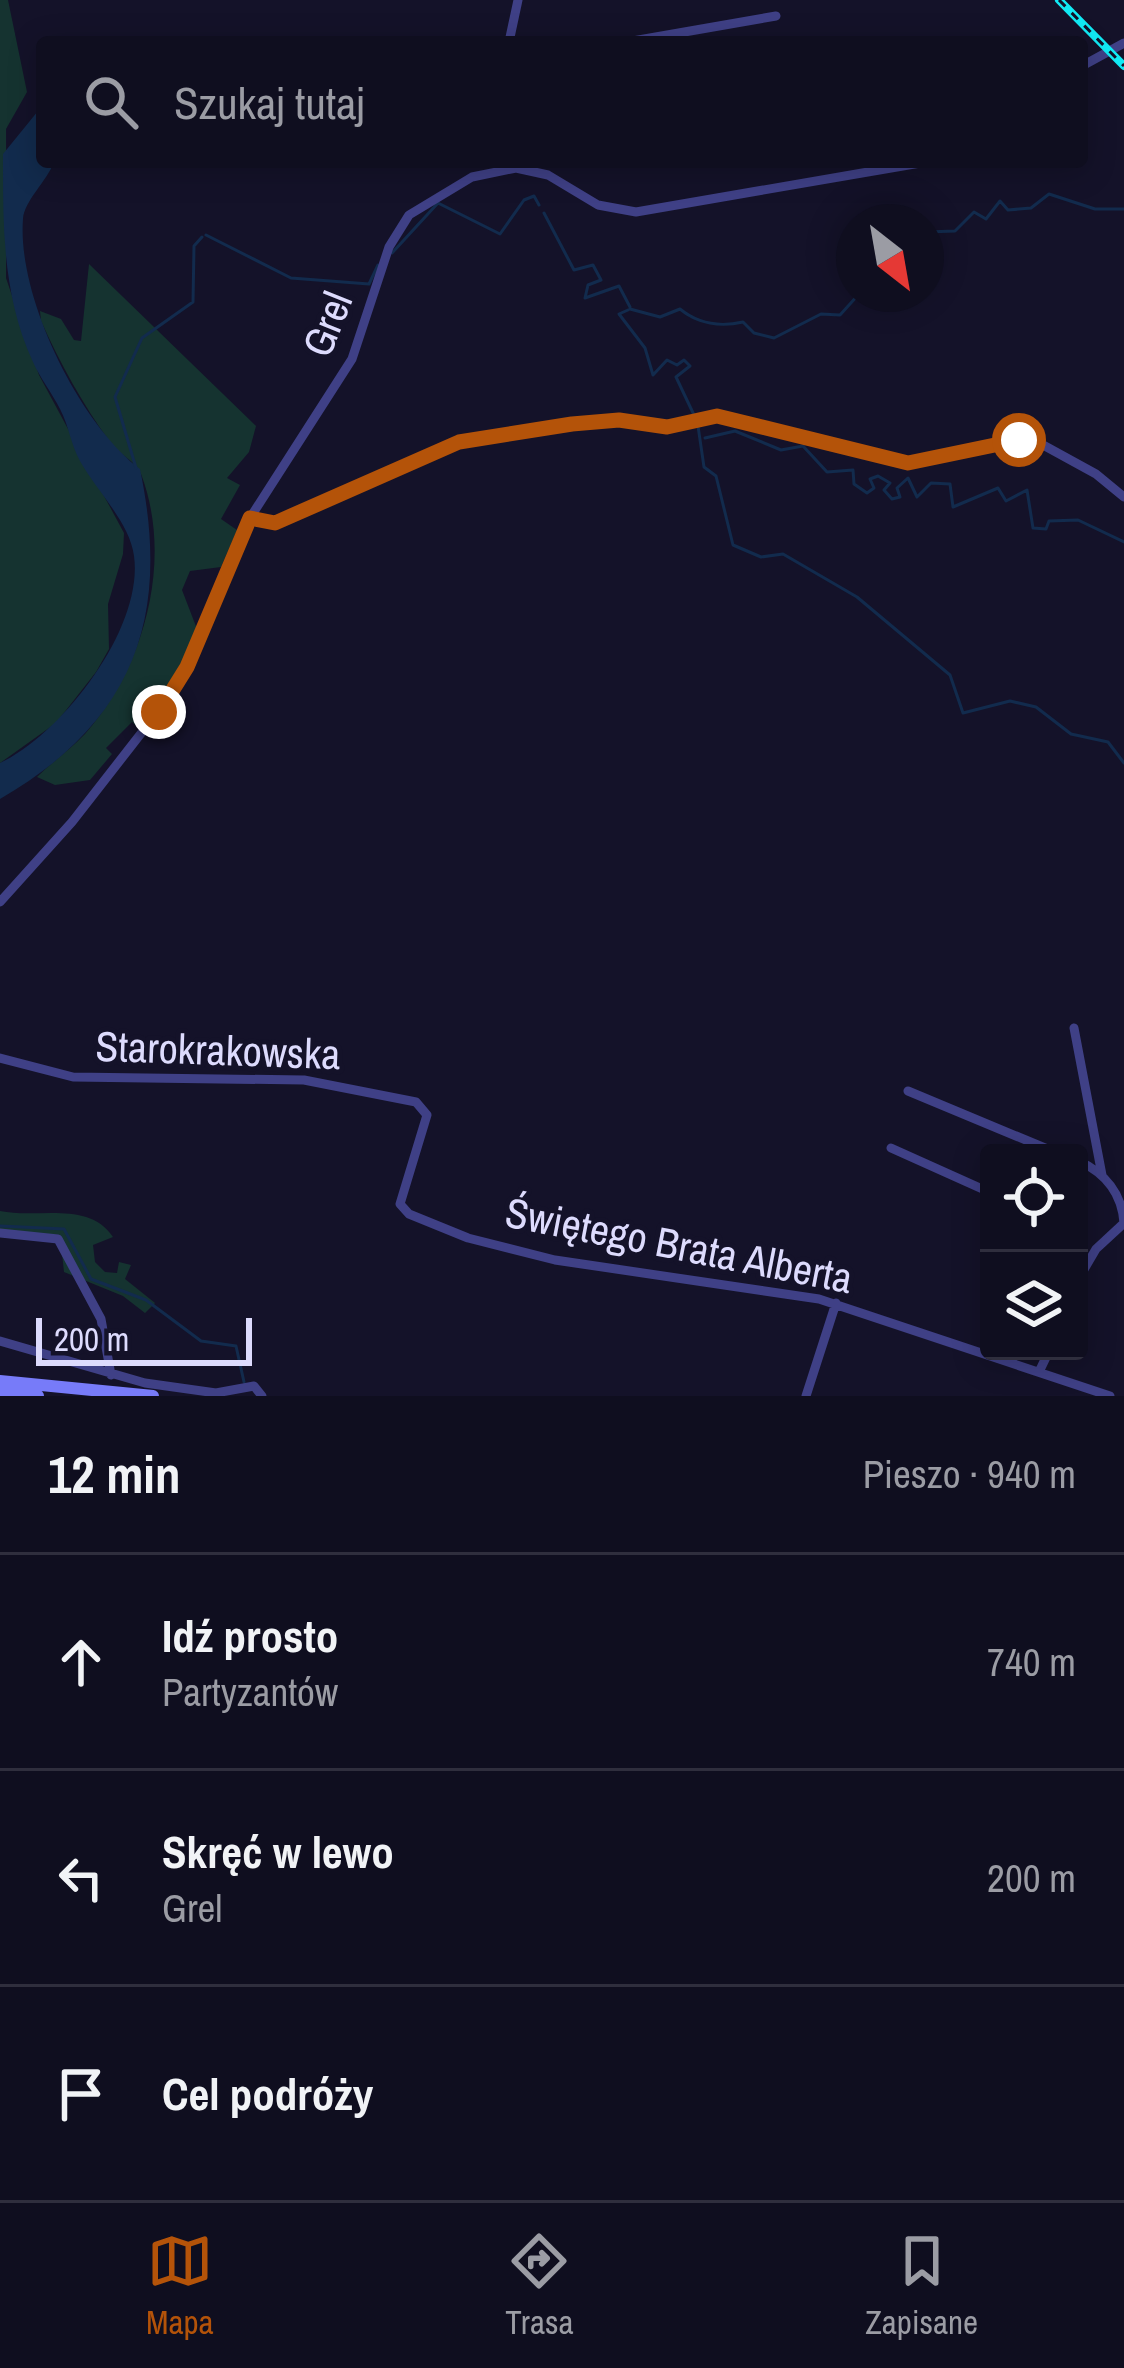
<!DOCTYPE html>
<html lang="pl">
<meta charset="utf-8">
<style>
:root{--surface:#0f0e1f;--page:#181728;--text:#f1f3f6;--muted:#9b9ca4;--line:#2f2e3d;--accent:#b45309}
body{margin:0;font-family:"Archivo Narrow",sans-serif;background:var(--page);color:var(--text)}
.controls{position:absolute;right:36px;bottom:36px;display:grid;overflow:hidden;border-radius:12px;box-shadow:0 6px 30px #0003}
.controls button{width:108px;height:108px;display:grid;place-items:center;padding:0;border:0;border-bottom:3px solid var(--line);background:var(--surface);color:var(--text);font:60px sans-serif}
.compass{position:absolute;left:836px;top:204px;width:108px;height:108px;border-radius:50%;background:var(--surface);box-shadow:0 6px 30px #0003;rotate:149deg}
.scale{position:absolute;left:36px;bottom:30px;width:216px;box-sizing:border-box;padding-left:12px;border:6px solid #dddbfd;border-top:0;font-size:33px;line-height:42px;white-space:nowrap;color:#dddbfd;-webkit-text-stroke:9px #141229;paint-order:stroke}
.stop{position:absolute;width:36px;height:36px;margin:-27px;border:9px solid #b45309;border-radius:50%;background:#fff}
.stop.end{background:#b45309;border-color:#fff;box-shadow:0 3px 12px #0008}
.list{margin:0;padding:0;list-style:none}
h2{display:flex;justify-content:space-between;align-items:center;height:156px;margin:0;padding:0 48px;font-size:51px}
h2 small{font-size:39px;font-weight:400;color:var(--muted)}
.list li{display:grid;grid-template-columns:78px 1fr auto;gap:36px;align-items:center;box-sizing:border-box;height:216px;padding:0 48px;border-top:3px solid var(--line)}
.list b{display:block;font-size:45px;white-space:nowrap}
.list p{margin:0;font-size:39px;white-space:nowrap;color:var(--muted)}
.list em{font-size:39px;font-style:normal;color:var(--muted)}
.icon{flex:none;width:66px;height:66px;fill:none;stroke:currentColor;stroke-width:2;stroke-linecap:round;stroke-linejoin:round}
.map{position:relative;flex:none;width:1124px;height:1396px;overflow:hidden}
.search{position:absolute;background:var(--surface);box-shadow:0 6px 30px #0003;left:36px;right:36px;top:36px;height:132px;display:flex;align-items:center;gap:30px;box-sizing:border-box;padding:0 42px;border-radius:12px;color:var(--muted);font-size:45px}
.sheet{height:804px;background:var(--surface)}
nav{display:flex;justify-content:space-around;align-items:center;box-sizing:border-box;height:168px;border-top:3px solid var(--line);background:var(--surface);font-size:33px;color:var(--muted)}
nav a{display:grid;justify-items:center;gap:6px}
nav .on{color:var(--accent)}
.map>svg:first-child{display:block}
.green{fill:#153330}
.water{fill:#122b4d}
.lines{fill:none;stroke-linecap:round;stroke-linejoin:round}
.stream{stroke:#122b4d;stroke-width:3}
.street{stroke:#3f4086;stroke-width:9}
.secondary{stroke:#777bf9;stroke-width:12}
.rail-casing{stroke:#11eaf4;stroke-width:8}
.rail{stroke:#141229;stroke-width:3;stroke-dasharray:9;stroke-linecap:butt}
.route{stroke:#b45309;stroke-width:15}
.labels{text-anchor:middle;stroke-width:10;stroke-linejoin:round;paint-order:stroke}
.street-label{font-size:42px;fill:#dddbfd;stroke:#141229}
</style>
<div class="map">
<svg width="1124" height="1396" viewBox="0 0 1124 1396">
<rect width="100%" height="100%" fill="#141229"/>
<path class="green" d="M 0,0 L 8,0 L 27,92 L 6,129 L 6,278 L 39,375 L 124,533 L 123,554 L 108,604 L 109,649 L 96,672 L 56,723 L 0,763 Z
M 89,264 L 256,426 L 249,452 L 227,478 L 240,485 L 221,519 L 237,530 L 221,567 L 190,571 L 182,590 L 197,629 L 171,688 L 138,728 L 132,722 L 106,748 L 112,754 L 90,780 L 55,785 L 37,777 C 52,762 70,750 85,734 C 144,667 174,561 141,474 C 136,461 118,454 110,442 C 83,405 60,363 41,321 L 40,311 L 61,319 L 74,340 L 81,341 Z
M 0,1211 C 37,1219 89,1200 113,1237 L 93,1245 L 95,1262 L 105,1272 L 117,1273 L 119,1262 L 131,1265 L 125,1279 L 155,1303 L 145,1313 L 123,1296 L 64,1272 L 60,1235 L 0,1230 Z"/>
<path class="water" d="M 42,80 L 42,162 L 54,162 C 47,181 24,201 23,219 C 17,297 79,423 140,469 C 171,616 135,721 0,799 L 0,763 C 62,734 144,628 134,556 C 130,523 96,490 80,461 C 71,445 69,426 60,409 C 52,393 40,378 33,362 C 2,295 3,225 3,154 L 38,111 Z"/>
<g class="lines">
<path class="stream" d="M 544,213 L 574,270 L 593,265 L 601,280 L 588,285 L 585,298 L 619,286 L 630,307
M 926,232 L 955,231 L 974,212 L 986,219 L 1000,201 L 1008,210 L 1031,208 L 1049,194 L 1095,209 L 1124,209
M 206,235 L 291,278 L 369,284 L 378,265
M 392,253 L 438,203 L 500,234 L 524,200 L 534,196 L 539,205
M 630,309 L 660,317 L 680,309 C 698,324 721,327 743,322 L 754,333 L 774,338 L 821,314 L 840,315 L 859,294
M 628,310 L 619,314 L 645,348 L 653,375 L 667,360 L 677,365 L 684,360 L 690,366 L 676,377 L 694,415
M 698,426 L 704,467 L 716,476 L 733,545 L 761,557 L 783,554 L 857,597 L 950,675 L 963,713 L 1010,701 L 1036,707 L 1071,734 L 1108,742 L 1124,763
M 705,438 L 735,431 L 781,450 L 803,446 L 827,472 L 853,470 L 854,484 L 867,493 L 874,488 L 870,479 L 878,476 L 890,483 L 884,490 L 892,499 L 900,497 L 897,488 L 908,478 L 917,497 L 931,483 L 950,484 L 953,507 L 998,488 L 1006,501 L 1027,490 L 1033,528 L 1046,529 L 1049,521 L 1078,520 L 1124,542
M 136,468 L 115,397 L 142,338 L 193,302 L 194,246 L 202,237
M 0,1226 L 64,1229 L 91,1279 L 146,1300 L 201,1341 L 236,1346 L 244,1382"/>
<path class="street" d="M 509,42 L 518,0
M 627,42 L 776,16
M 1082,66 L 1124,43
M 250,518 L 275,523 L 459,442 L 571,424 L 619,420 L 667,427 L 717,416 L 908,463 L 1034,440 L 1096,474 L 1124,497
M 0,902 L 72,822 L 178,686 L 250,518 L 352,359 L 389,247 L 409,215 L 472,177 L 516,168 L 548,175 L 598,205 L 636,212 L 926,162
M 1074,1028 L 1102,1175
M 0,1058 L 73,1077 L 304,1080 L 416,1102 L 427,1115 L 400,1204 L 409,1214 L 468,1238 L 555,1260 L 819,1299 L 1110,1396
M 908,1091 L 1057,1153
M 891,1148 L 989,1192
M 1079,1161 C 1105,1173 1122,1194 1124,1223
M 0,1233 L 58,1239 L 101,1319 L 111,1375
M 1079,1278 L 1096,1249 L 1124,1223
M 0,1341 L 145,1383 L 216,1393 L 254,1386 L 262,1396
M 1039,1372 L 1049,1351
M 806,1396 L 836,1303"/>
<path class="secondary" d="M 0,1381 L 153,1396
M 0,1393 L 38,1396"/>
<g class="rail-casing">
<path id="rail" d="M 1059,0 L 1124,66"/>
</g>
<use href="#rail" class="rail"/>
</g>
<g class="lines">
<path class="route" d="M 159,712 L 187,667 L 250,518 L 275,523 L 459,442 L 572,424 L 619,420 L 667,427 L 717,416 L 908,463 L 1019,440"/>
</g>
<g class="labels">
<g class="street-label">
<text transform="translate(327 324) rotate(-68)" y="15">Grel</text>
<text transform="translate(218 1050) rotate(2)" y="15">Starokrakowska</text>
<text transform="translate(679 1245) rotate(11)" y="15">Świętego Brata Alberta</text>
</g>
</g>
</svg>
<div class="controls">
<button><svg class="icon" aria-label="locate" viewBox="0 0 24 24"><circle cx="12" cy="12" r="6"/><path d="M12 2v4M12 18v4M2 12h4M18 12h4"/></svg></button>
<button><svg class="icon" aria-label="layers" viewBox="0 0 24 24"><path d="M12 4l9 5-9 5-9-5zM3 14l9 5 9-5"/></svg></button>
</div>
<svg class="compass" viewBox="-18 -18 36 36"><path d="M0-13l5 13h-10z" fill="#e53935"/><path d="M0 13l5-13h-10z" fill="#9b9ca4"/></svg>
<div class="scale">200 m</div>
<div class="stop" style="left:1019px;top:440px"></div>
<div class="stop end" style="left:159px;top:712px"></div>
<div class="search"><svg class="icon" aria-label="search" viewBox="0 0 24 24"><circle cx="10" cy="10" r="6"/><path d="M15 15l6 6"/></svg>Szukaj tutaj</div>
</div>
<section class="sheet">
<h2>12 min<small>Pieszo · 940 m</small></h2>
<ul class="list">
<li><svg class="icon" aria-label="ahead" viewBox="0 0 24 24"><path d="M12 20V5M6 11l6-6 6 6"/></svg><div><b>Idź prosto</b><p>Partyzantów</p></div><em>740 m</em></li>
<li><svg class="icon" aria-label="left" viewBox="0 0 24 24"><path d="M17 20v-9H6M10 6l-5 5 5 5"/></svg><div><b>Skręć w lewo</b><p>Grel</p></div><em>200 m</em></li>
<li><svg class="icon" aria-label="arrive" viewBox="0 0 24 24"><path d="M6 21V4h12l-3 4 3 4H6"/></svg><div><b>Cel podróży</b></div></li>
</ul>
</section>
<nav>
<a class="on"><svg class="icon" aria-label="map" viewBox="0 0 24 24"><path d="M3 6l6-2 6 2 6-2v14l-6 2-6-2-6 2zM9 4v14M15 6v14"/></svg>Mapa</a>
<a><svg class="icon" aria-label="directions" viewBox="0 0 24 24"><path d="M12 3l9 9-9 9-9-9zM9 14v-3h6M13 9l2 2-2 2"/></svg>Trasa</a>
<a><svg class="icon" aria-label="saved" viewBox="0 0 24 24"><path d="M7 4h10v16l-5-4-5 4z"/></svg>Zapisane</a>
</nav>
